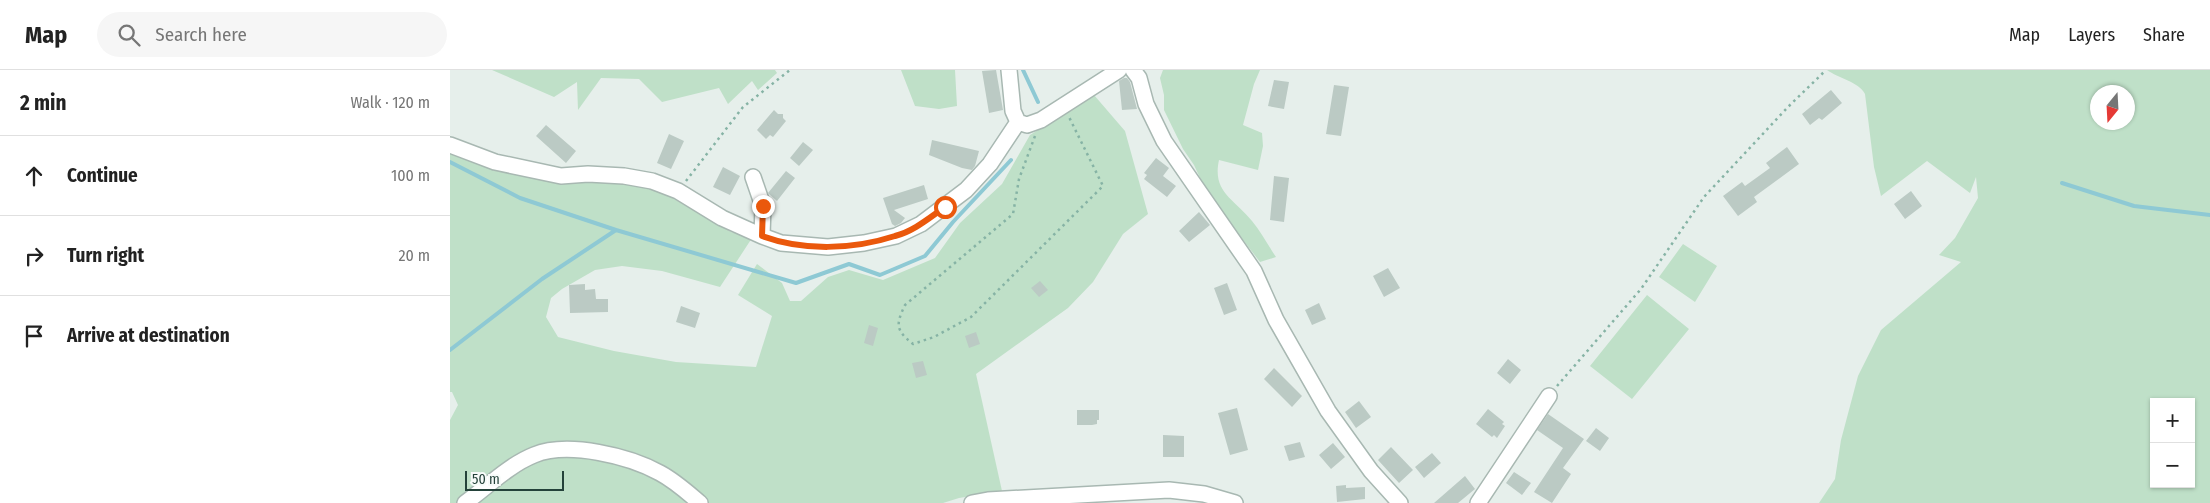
<!DOCTYPE html>
<meta charset="utf-8">
<style>
:root{--surface:#fff;--page:#f6f6f6;--text:#222;--muted:#767676;--line:#e0e0e0}
body{margin:0;font-family:"Fira Sans Condensed",sans-serif;background:var(--page);color:var(--text)}
.controls{position:absolute;right:15px;bottom:15px;display:grid;overflow:hidden;border-radius:0px;box-shadow:0 1px 4px #0004}
.controls button{width:45px;height:45px;display:grid;place-items:center;padding:0;border:0;border-bottom:1px solid var(--line);background:var(--surface);color:var(--text);font:25px sans-serif}
.compass{position:absolute;left:1640px;top:15px;width:45px;height:45px;border-radius:50%;background:var(--surface);box-shadow:0 1px 4px #0004;rotate:198deg}
.scale{position:absolute;left:15px;bottom:12px;width:99px;box-sizing:border-box;padding-left:5px;border:2px solid #24423a;border-top:0;font-size:14px;line-height:18px;white-space:nowrap;color:#24423a;-webkit-text-stroke:4px #f7fbf9;paint-order:stroke}
.stop{position:absolute;width:15px;height:15px;margin:-11px;border:4px solid #ea580c;border-radius:50%;background:#fff}
.stop.end{background:#ea580c;border-color:#fff;box-shadow:0 1px 5px #0008}
.list{margin:0;padding:0;list-style:none}
h2{display:flex;justify-content:space-between;align-items:center;height:65px;margin:0;padding:0 20px;font-size:21px}
h2 small{font-size:16px;font-weight:400;color:var(--muted)}
.list li{display:grid;grid-template-columns:32px 1fr auto;gap:15px;align-items:center;box-sizing:border-box;height:80px;padding:0 20px;border-top:1px solid var(--line)}
.list b{display:block;font-size:19px;white-space:nowrap}
.list em{font-size:16px;font-style:normal;color:var(--muted)}
.icon{flex:none;width:28px;height:28px;fill:none;stroke:currentColor;stroke-width:2;stroke-linecap:round;stroke-linejoin:round}
.map{position:relative;flex:none;width:1760px;height:433px;overflow:hidden}
header{display:flex;align-items:center;gap:30px;box-sizing:border-box;height:70px;padding:0 25px;background:var(--surface);border-bottom:1px solid var(--line)}
header strong{font-size:24px}
nav{display:flex;gap:28px;margin-inline-start:auto;font-size:18px}
.search{width:350px;height:45px;background:var(--page);display:flex;align-items:center;gap:12px;box-sizing:border-box;padding:0 18px;border-radius:28px;color:var(--muted);font-size:19px}
main{display:flex}
aside{flex:1;background:var(--surface)}
.map>svg:first-child{display:block}
.green{fill:#bfe0c8;fill-rule:evenodd}
.lines{fill:none;stroke-linecap:round;stroke-linejoin:round}
.stream{stroke:#8ec9d4;stroke-width:4}
.building{fill:#bbcac4}
.minor-casing{stroke:#a8b8b2;stroke-width:18}
.path{stroke:#86b3a5;stroke-width:2.5;stroke-dasharray:2.5 4;stroke-linecap:butt}
.minor{stroke:#fff;stroke-width:15}
.route{stroke:#ea580c;stroke-width:6}
</style>
<header>
<strong>Map</strong>
<div class="search"><svg class="icon" aria-label="search" viewBox="0 0 24 24"><circle cx="10" cy="10" r="6"/><path d="M15 15l6 6"/></svg>Search here</div>
<nav><a>Map</a><a>Layers</a><a>Share</a></nav>
</header>
<main>
<aside>
<h2>2 min<small>Walk · 120 m</small></h2>
<ul class="list">
<li><svg class="icon" aria-label="ahead" viewBox="0 0 24 24"><path d="M12 20V5M6 11l6-6 6 6"/></svg><div><b>Continue</b></div><em>100 m</em></li>
<li><svg class="icon" aria-label="right" viewBox="0 0 24 24"><path d="M7 20v-9h11M14 6l5 5-5 5"/></svg><div><b>Turn right</b></div><em>20 m</em></li>
<li><svg class="icon" aria-label="arrive" viewBox="0 0 24 24"><path d="M6 21V4h12l-3 4 3 4H6"/></svg><div><b>Arrive at destination</b></div></li>
</ul>
</aside>
<div class="map">
<svg width="1760" height="433" viewBox="0 0 1760 433">
<rect width="100%" height="100%" fill="#e6efeb"/>
<path class="green" d="M 42,0 L 325,0 L 327,3 L 308,20 L 302,11 L 278,34 L 269,18 L 212,32 L 189,9 L 151,8 L 128,40 L 127,12 L 104,27 Z
M 451,0 L 505,0 L 507,36 L 489,39 L 465,36 Z
M 713,0 L 810,0 L 804,14 L 793,55 L 812,63 L 813,76 L 808,100 L 769,90 C 762,122 784,129 802,151 C 811,162 818,175 826,187 L 810,192 L 757,123 L 744,95 L 733,79 L 714,40 L 714,25 L 710,8 Z
M 1377,0 L 1760,0 L 1760,433 L 1369,433 L 1385,409 L 1391,370 L 1408,306 L 1431,260 L 1511,192 L 1489,185 L 1505,168 L 1528,128 L 1526,107 L 1520,123 L 1477,91 L 1431,126 L 1424,97 L 1415,24 C 1409,12 1388,8 1377,0 ZM 1648,22 L 1678,22 L 1678,52 L 1648,52 ZM 1704,332 L 1741,332 L 1741,414 L 1704,414 Z
M 644,25 L 675,61 L 698,144 L 673,164 L 643,212 L 618,238 L 526,304 L 552,421 L 509,428 L 493,433 L 0,433 L 0,350 L 8,335 L 2,322 L 0,322 L 0,78 L 121,111 L 173,113 L 212,122 L 281,162 L 302,168 L 270,217 L 212,201 L 172,196 L 145,200 L 112,219 L 101,228 L 96,247 L 108,267 L 164,281 L 226,292 L 306,297 L 322,246 L 288,225 L 307,194 L 332,213 L 340,231 L 351,231 L 378,207 L 399,200 L 433,210 L 485,188 L 510,153 L 552,114 L 580,65 Z
M 1233,174 L 1267,196 L 1245,232 L 1209,207 Z
M 1197,225 L 1239,259 L 1182,329 L 1140,296 Z"/>
<g class="lines">
<path class="stream" d="M 573,0 L 588,32
M 0,92 L 70,128 L 166,160
M 1612,113 L 1684,136 L 1760,145
M 0,280 L 92,209 L 166,160 L 346,213 L 399,194 L 430,205 L 475,186 L 503,152 L 561,90"/>
</g>
<path class="building" d="M 546,0 L 553,40 L 539,43 L 532,1 Z
M 674,8 L 677,8 L 680,12 L 687,39 L 672,40 L 669,11 Z
M 824,10 L 839,12 L 834,39 L 818,36 Z
M 884,15 L 899,17 L 891,66 L 876,64 Z
M 1381,20 L 1392,33 L 1372,50 L 1369,48 L 1360,55 L 1352,44 Z
M 324,40 L 328,44 L 333,44 L 333,48 L 336,51 L 323,67 L 320,65 L 316,69 L 307,60 Z
M 96,55 L 126,81 L 116,93 L 86,66 Z
M 219,64 L 234,71 L 221,99 L 207,93 Z
M 482,70 L 529,81 L 525,96 L 522,100 L 512,98 L 479,85 Z
M 353,72 L 363,80 L 349,96 L 340,88 Z
M 1337,77 L 1349,94 L 1304,127 L 1307,132 L 1288,146 L 1273,126 L 1292,112 L 1295,116 L 1320,98 L 1316,93 Z
M 706,88 L 719,98 L 713,106 L 726,116 L 717,127 L 694,109 L 697,105 L 694,103 Z
M 273,97 L 290,106 L 280,125 L 263,117 Z
M 336,101 L 345,108 L 327,131 L 318,123 Z
M 824,106 L 839,108 L 834,152 L 820,150 Z
M 474,115 L 478,129 L 444,140 L 455,148 L 451,153 L 445,156 L 442,154 L 433,128 Z
M 1461,121 L 1472,136 L 1455,149 L 1444,134 Z
M 749,142 L 760,155 L 739,172 L 729,161 Z
M 938,198 L 950,218 L 934,227 L 923,206 Z
M 590,211 L 598,220 L 589,227 L 581,218 Z
M 777,213 L 787,240 L 774,245 L 764,218 Z
M 135,214 L 135,220 L 145,219 L 146,229 L 158,229 L 158,242 L 120,243 L 119,215 Z
M 869,233 L 876,249 L 862,255 L 855,240 Z
M 231,236 L 250,243 L 245,258 L 226,252 Z
M 419,255 L 428,258 L 423,276 L 414,273 Z
M 526,262 L 530,274 L 519,278 L 515,266 Z
M 1058,289 L 1071,300 L 1060,314 L 1047,303 Z
M 473,291 L 477,305 L 466,308 L 462,293 Z
M 824,298 L 852,326 L 842,337 L 814,309 Z
M 909,331 L 921,347 L 906,358 L 895,342 Z
M 787,338 L 798,380 L 780,385 L 768,343 Z
M 1038,339 L 1054,352 L 1052,354 L 1055,356 L 1047,368 L 1044,365 L 1042,367 L 1026,354 Z
M 627,340 L 649,340 L 649,350 L 647,350 L 647,354 L 642,355 L 627,355 Z
M 1098,344 L 1134,369 L 1113,398 L 1121,404 L 1102,433 L 1084,422 L 1113,378 L 1087,360 Z
M 1146,358 L 1159,368 L 1150,381 L 1136,371 Z
M 713,365 L 734,366 L 734,387 L 713,387 Z
M 850,372 L 855,387 L 839,391 L 834,376 Z
M 883,373 L 895,387 L 881,399 L 869,385 Z
M 941,377 L 963,400 L 949,413 L 928,390 Z
M 982,383 L 991,393 L 974,408 L 965,397 Z
M 1064,402 L 1081,413 L 1072,425 L 1056,413 Z
M 1015,406 L 1025,419 L 1008,433 L 984,433 Z
M 896,415 L 896,418 L 915,417 L 915,429 L 887,432 L 886,416 Z"/>
<g class="lines">
<g class="minor-casing">
<path id="minor" d="M 559,0 L 563,41 L 568,52 L 577,55 L 591,50 L 669,0
M 683,0 L 689,8 L 696,34 L 714,71 L 804,201 L 826,250 L 878,341 L 921,401 L 950,433
M 0,75 L 45,92 L 111,106 L 138,104 L 174,106 L 202,111 L 228,121 L 272,148 L 312,166 L 331,173 L 378,177 L 414,173 L 446,166 L 471,154 L 516,120 L 540,94 L 568,52
M 303,107 L 313,136 L 312,166
M 15,433 C 37,417 59,395 84,385 C 118,371 179,386 210,403 C 225,411 237,422 250,433
M 522,433 L 538,430 L 719,420 L 754,424 L 785,433
M 1028,433 L 1099,326"/>
</g>
<path class="path" d="M 585,66 L 569,109 L 563,144 L 455,235 C 446,254 445,260 463,274 L 484,267 L 521,247 L 653,116 L 619,47
M 236,111 L 293,37 L 340,0
M 1107,316 L 1191,219 L 1254,127 L 1338,37 L 1376,0"/>
<use href="#minor" class="minor"/>
</g>
<g class="lines">
<path class="route" d="M 313,136 L 312,166 C 353,181 402,180 445,166 C 464,161 479,148 495,137"/>
</g>
</svg>
<div class="controls">
<button>+</button>
<button>−</button>
</div>
<svg class="compass" viewBox="-18 -18 36 36"><path d="M0-13l5 13h-10z" fill="#e53935"/><path d="M0 13l5-13h-10z" fill="#767676"/></svg>
<div class="scale">50 m</div>
<div class="stop" style="left:495px;top:137px"></div>
<div class="stop end" style="left:313px;top:136px"></div>
</div>
</main>
